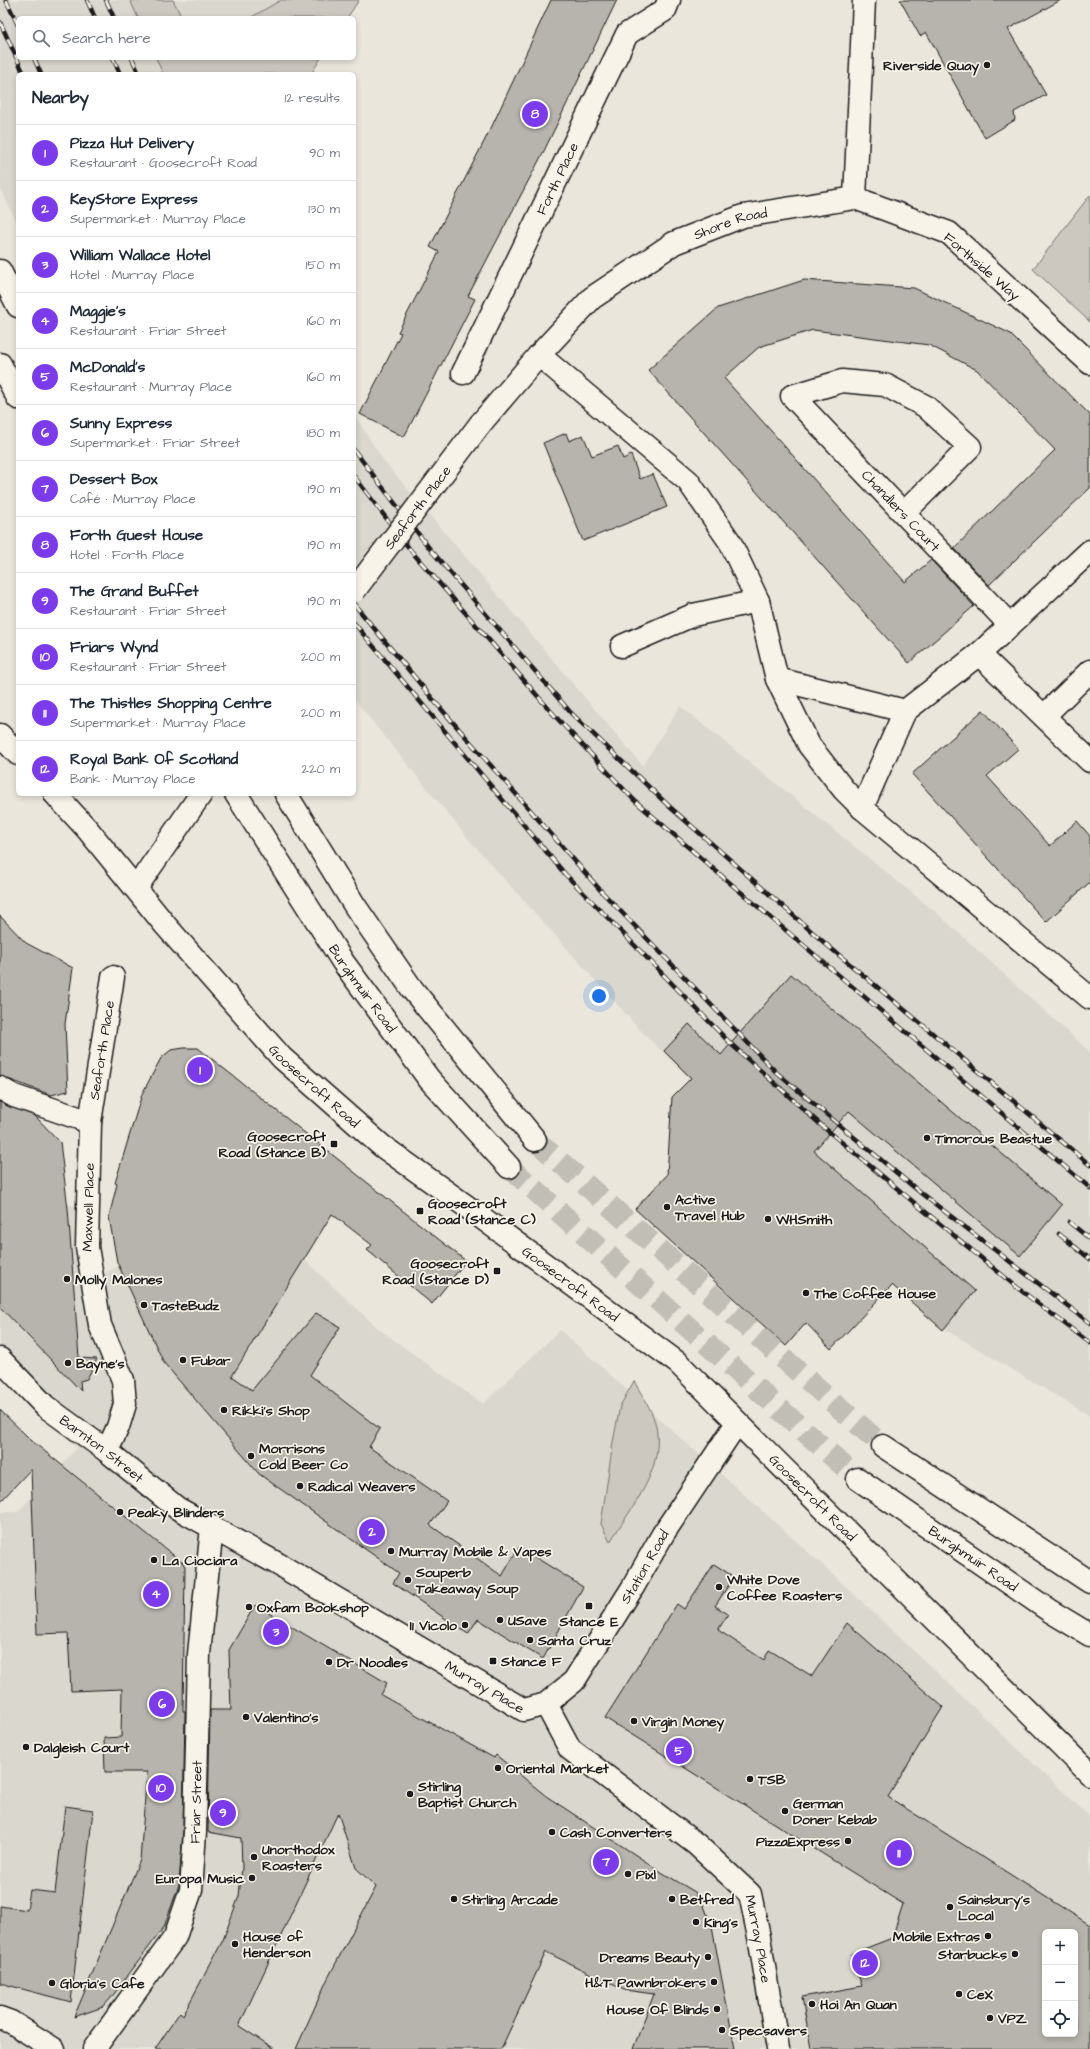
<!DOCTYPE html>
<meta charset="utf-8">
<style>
:root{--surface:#fff;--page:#f6f6f7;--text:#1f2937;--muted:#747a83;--line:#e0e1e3;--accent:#7c3aed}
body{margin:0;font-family:"Architects Daughter",sans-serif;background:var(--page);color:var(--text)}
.controls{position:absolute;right:12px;bottom:12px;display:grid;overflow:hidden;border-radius:6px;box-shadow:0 2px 6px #0003}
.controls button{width:36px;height:36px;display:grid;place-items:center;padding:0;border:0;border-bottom:1px solid var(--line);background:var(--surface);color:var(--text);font:20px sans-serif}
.you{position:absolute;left:599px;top:996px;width:14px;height:14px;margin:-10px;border:3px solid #fff;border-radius:50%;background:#1a73e8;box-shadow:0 0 0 6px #1a73e833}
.badge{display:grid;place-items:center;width:26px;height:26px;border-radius:50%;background:var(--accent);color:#fff;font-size:13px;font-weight:700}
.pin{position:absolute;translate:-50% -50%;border:2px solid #fff;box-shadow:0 1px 4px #0006}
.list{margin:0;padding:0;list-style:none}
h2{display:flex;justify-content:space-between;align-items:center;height:52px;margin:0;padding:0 16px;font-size:17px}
h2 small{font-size:13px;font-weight:400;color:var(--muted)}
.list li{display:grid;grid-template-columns:26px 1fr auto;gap:12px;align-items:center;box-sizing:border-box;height:56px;padding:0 16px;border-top:1px solid var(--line)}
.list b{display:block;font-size:15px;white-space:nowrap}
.list p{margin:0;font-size:13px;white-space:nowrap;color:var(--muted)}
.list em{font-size:13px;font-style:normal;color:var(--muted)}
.icon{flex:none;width:22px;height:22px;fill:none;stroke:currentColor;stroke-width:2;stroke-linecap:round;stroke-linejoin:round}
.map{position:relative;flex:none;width:1090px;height:2049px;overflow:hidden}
.search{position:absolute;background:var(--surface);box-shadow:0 2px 6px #0003;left:16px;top:16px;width:340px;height:44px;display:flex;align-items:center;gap:10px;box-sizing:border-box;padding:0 14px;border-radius:6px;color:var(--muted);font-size:15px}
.panel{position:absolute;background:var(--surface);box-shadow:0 2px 6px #0003;left:16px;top:72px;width:340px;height:724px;border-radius:6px}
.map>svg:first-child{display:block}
.built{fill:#dad7ce;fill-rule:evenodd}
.green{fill:#ccc8c0;stroke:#74726e}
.building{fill:#b6b4ac;stroke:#1c1c1c;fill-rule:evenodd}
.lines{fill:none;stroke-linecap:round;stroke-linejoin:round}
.major-tunnel{stroke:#c1beb6;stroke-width:22;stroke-dasharray:22 11;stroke-linecap:butt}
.minor-casing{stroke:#1c1c1c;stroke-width:25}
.major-casing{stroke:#1c1c1c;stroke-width:25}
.minor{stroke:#f7f3e8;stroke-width:22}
.major{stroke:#f7f3e8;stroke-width:22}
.rail-casing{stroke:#1c1c1c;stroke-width:4.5}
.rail{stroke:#f7f3e8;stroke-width:3;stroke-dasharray:9;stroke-linecap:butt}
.minor-bridge-casing{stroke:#1c1c1c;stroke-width:25;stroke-linecap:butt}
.minor-bridge{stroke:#f7f3e8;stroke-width:22}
.poi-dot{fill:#1c1c1c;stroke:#f7f3e8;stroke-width:1.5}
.labels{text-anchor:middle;stroke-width:3.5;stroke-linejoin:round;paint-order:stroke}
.poi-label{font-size:14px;font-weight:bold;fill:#1c1c1c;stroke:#f7f3e8;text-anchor:start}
.street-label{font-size:14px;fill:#1c1c1c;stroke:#f7f3e8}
</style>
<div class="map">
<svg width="1090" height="2049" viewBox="0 0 1090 2049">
<rect width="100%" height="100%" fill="#eae6dc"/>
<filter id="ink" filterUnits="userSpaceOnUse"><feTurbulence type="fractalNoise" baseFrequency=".025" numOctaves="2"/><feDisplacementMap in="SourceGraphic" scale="8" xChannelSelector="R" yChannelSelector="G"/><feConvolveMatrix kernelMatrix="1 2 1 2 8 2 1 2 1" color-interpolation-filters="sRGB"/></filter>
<g filter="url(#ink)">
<path class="built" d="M 0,0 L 130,0 L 138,18 L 18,18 L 18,58 L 156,58 L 163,74 L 18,74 L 18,225 L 0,188 Z
M 173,0 L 281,0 L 250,18 L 182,18 Z
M 354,414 L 383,460 L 643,766 L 680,706 L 938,914 L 1090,1052 L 1090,1416 L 948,1331 L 642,1032 L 471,842 L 354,699 Z
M 0,1195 L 99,1209 L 100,1276 L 172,1237 L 245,1205 L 380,1330 L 483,1404 L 560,1330 L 826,1568 L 1090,1817 L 1090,2049 L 0,2049 L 0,1512 L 18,1512 L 77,1448 L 0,1368 ZM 1045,1932 L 1075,1932 L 1075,2034 L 1045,2034 Z"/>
<path class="green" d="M 130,0 L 173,0 L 182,18 L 138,18 Z
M 281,0 L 359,0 L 347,18 L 250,18 Z
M 156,58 L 321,58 L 311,74 L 163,74 Z
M 1090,195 L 1090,322 L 1033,269 Z
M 634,1381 C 641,1394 651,1408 655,1422 C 667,1468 632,1506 610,1542 L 601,1524 L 613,1442 L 620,1406 Z"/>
<path class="building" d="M 551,0 L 617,0 L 544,151 L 468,296 L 475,299 L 404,437 L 360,414 L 401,333 L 398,332 L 439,252 L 430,247 L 492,126 Z
M 900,0 L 1061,0 L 1008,29 L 1046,95 L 1014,112 L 1015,120 L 985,138 L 926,32 L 920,36 Z
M 804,280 L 914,288 L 1009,333 L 1090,415 L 1090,488 L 989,585 L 954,548 L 1055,450 L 977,370 L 929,345 L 813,330 L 759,347 L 724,378 L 905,582 L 931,560 L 974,606 L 909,663 L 648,370 L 718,308 Z
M 566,433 L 569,441 L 583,435 L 592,456 L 618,446 L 623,459 L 631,455 L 640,479 L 653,474 L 667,507 L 583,541 L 543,443 Z
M 983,710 L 1018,749 L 987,776 L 1050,846 L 1077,821 L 1090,836 L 1090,882 L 1046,922 L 912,774 Z
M 0,916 L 26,943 L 73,968 L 65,1024 L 68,1091 L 51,1095 L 0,1076 Z
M 791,974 L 1062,1205 L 1020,1256 L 849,1111 L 814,1151 L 975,1291 L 943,1330 L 892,1285 L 831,1349 L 806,1323 L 786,1346 L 635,1209 L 667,1175 L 672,1097 L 691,1078 L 664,1051 L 689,1024 L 721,1055 Z
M 184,1048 L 198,1048 L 466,1261 L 432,1304 L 367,1250 L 372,1245 L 332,1214 L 232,1376 L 252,1390 L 316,1313 L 340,1327 L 310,1375 L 380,1429 L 369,1447 L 447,1501 L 430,1525 L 502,1576 L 519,1547 L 583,1587 L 543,1659 L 478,1619 L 468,1634 L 393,1583 L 399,1573 L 259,1474 L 164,1363 L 117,1262 L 109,1217 L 117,1184 L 115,1183 L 142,1094 L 161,1058 L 171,1050 Z
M 0,1102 L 35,1116 L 60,1142 L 68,1209 L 79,1358 L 97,1359 L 87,1379 L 80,1381 L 81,1391 L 0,1307 Z
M 0,1410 L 32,1441 L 183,1563 L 185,1567 L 183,1711 L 185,1711 L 183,1831 L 179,1885 L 164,1927 L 111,1998 L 103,2007 L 74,2017 L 140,1860 L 147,1772 L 105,1772 L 104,1738 L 121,1737 L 122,1689 L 71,1691 L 68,1633 L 37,1634 L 31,1469 L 0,1502 Z
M 714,1564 L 734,1577 L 715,1606 L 728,1614 L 718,1630 L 764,1660 L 769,1650 L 812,1676 L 847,1623 L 943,1707 L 888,1797 L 1090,1925 L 1090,2049 L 811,2049 L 802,1997 L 862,1986 L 851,1954 L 892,1938 L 903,1904 L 605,1718 L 677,1604 L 684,1609 ZM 1045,1932 L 1075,1932 L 1075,2034 L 1045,2034 Z
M 255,1605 L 387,1683 L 381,1695 L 494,1758 L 496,1755 L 546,1796 L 663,1873 L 695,1892 L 704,1906 L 712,1927 L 735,2049 L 633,2049 L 654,1994 L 624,1990 L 546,1952 L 501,2049 L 296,2049 L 327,1980 L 376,1887 L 356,1868 L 338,1813 L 239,2026 L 275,2049 L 155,2049 L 180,2012 L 183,2015 L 223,1940 L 239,1896 L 242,1867 L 241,1838 L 208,1832 L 210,1710 L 231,1710 L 229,1650 Z
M 65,1806 L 93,1810 L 71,2002 L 0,1983 L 0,1906 L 27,1910 L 30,1890 L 55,1893 Z"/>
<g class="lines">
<path class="major-tunnel" d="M 535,1140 L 883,1446
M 509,1167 L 858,1479"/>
<g class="minor-casing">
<g id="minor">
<path d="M 855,198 L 864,0"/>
<path d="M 539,355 L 688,481 L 730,542 L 758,601 L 777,679 L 809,745 L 844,790 L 862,808 L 1090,998"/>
<path id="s1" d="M 463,373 L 627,34 L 665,10 L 669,0"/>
<path id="s2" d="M 481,423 L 539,355 L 592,298 L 674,243 L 743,216 L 855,198 L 949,233 L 1090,363"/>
<path id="s3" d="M 904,513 L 970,447 L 925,406 L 885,385 L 842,381 L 792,396 L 1010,625"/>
<path d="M 622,646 L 693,615 L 758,601"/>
<path d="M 979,654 L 1090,761"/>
<path d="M 777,679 L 905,711 L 979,654 L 1090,551"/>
<path d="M 1044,716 L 1090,671"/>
<path d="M 862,808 L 905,711"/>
<path d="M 136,888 L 201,794"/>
<path d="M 0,1088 L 14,1096 L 90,1122"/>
<path id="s4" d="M 0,1359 L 45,1406 L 107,1451 L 177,1508 L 278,1564 L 524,1710 L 546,1704 L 574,1681 L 633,1587 L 663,1534 L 737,1423"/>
<path id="s5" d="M 107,1451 L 118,1427 L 125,1404 L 123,1380 L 100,1325 L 87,1247 L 90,1122 L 113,977"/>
<path id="s6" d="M 546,1704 L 570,1749 L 696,1844 L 750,1894 L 759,1937 L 778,2049"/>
<path d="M 0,2018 L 11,2022 L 54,2049"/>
<path id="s7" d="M 94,2049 L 175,1937 L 191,1890 L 195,1832 L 199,1654 L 212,1527"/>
</g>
</g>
<g class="major-casing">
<g id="major">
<path d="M 0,271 L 18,306"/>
<path d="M 0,364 L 18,398"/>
<path d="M 0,735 L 18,754"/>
<path id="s8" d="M 55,794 L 88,830 L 166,926 L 282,1058 L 382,1146 L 466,1206 L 678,1363 L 1090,1774"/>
<path id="s9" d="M 236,794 L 343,962 L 429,1079 L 509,1167"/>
<path d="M 286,794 L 355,906 L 412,989 L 535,1140"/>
<path d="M 883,1446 L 1090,1582"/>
<path id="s10" d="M 858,1479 L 1050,1611 L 1090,1635"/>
</g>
</g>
<use href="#minor" class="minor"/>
<use href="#major" class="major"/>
<g class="rail-casing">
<path id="rail" d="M 6,0 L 18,25
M 87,0 L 95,18
M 106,0 L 114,18
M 0,22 L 24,74
M 34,58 L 41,74
M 113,58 L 120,74
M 132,58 L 139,74
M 354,450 L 430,549 L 571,713 L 671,808 L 827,945 L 1090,1165
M 354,476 L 412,552 L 448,593 L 555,716 L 634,800 L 710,866 L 1090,1188
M 354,604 L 436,703 L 602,892 L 777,1073 L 922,1194 L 1090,1323
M 354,623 L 565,874 L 731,1044 L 821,1125 L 911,1200 L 1019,1289 L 1090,1343
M 1069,1222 L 1090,1239
M 1059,1234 L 1090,1259"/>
</g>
<use href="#rail" class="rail"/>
<g class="minor-bridge-casing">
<g id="minor-bridge">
<path id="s11" d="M 354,591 L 481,423"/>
</g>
</g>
<use href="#minor-bridge" class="minor-bridge"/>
</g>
</g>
<g class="poi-dot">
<circle cx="987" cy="65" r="4"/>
<circle cx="927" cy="1138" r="4"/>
<rect x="330" y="1140" width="8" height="8" rx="2"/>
<circle cx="667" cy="1207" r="4"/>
<rect x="416" y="1207" width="8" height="8" rx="2"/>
<circle cx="768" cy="1219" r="4"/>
<rect x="493" y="1267" width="8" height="8" rx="2"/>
<circle cx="67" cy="1279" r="4"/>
<circle cx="806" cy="1293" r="4"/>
<circle cx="144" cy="1305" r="4"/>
<circle cx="183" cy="1360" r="4"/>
<circle cx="68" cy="1363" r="4"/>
<circle cx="224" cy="1410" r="4"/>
<circle cx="251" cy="1456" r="4"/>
<circle cx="300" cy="1486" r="4"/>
<circle cx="120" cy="1512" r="4"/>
<circle cx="391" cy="1551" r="4"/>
<circle cx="154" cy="1560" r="4"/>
<circle cx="408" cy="1580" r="4"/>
<circle cx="719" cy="1587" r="4"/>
<rect x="585" y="1602" width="8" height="8" rx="2"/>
<circle cx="249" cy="1607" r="4"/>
<circle cx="500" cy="1620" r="4"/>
<circle cx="465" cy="1625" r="4"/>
<circle cx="530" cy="1640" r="4"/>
<rect x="489" y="1657" width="8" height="8" rx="2"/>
<circle cx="329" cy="1662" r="4"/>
<circle cx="246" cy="1717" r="4"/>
<circle cx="634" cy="1721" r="4"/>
<circle cx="26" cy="1747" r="4"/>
<circle cx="498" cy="1768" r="4"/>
<circle cx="750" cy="1779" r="4"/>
<circle cx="410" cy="1794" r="4"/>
<circle cx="785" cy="1811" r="4"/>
<circle cx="552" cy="1832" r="4"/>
<circle cx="848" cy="1841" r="4"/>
<circle cx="254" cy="1857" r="4"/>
<circle cx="628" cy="1874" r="4"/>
<circle cx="252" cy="1878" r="4"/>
<circle cx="454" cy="1899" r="4"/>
<circle cx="672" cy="1899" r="4"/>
<circle cx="950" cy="1907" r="4"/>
<circle cx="696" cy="1922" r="4"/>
<circle cx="988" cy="1936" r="4"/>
<circle cx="235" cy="1944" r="4"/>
<circle cx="1015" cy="1954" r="4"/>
<circle cx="708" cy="1957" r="4"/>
<circle cx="714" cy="1982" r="4"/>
<circle cx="52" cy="1983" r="4"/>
<circle cx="959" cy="1994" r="4"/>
<circle cx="812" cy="2004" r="4"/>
<circle cx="717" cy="2009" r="4"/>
<circle cx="990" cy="2018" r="4"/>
<circle cx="722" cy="2030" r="4"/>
</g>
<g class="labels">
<g class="poi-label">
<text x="979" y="70" text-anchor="end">Riverside Quay</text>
<text x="326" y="1141" text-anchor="end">Goosecroft<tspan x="326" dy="16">Road (Stance B)</tspan></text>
<text x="935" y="1143">Timorous Beastue</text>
<text x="675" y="1204">Active<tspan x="675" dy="16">Travel Hub</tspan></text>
<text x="428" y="1208">Goosecroft<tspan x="428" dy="16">Road (Stance C)</tspan></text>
<text x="776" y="1224">WHSmith</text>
<text x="489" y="1268" text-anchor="end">Goosecroft<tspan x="489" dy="16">Road (Stance D)</tspan></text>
<text x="75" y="1284">Molly Malones</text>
<text x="814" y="1298">The Coffee House</text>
<text x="152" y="1310">TasteBudz</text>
<text x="191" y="1365">Fubar</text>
<text x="76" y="1368">Bayne's</text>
<text x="232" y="1415">Rikki's Shop</text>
<text x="259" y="1453">Morrisons<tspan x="259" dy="16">Cold Beer Co</tspan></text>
<text x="308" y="1491">Radical Weavers</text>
<text x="128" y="1517">Peaky Blinders</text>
<text x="399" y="1556">Murray Mobile &amp; Vapes</text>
<text x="162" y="1565">La Ciociara</text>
<text x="416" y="1577">Souperb<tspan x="416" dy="16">Takeaway Soup</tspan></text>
<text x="727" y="1584">White Dove<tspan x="727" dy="16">Coffee Roasters</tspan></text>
<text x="257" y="1612">Oxfam Bookshop</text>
<text x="508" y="1625">USave</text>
<text x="589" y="1626" text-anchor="middle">Stance E</text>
<text x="457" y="1630" text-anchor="end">I1 Vicolo</text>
<text x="538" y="1645">Santa Cruz</text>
<text x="501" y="1666">Stance F</text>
<text x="337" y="1667">Dr Noodles</text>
<text x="254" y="1722">Valentino's</text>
<text x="642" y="1726">Virgin Money</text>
<text x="34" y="1752">Dalgleish Court</text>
<text x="506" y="1773">Oriental Market</text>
<text x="758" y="1784">TSB</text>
<text x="418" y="1791">Stirling<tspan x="418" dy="16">Baptist Church</tspan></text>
<text x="793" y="1808">German<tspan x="793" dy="16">Doner Kebab</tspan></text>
<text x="560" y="1837">Cash Converters</text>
<text x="840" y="1846" text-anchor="end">PizzaExpress</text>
<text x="262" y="1854">Unorthodox<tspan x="262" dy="16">Roasters</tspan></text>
<text x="636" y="1879">Pixl</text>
<text x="244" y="1883" text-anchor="end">Europa Music</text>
<text x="462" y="1904">Stirling Arcade</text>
<text x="680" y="1904">Betfred</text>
<text x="958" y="1904">Sainsbury's<tspan x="958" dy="16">Local</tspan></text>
<text x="704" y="1927">King's</text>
<text x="243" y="1941">House of<tspan x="243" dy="16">Henderson</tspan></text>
<text x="980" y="1941" text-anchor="end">Mobile Extras</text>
<text x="1007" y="1959" text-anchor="end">Starbucks</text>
<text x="700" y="1962" text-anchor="end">Dreams Beauty</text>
<text x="706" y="1987" text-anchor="end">H&amp;T Pawnbrokers</text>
<text x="60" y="1988">Gloria's Cafe</text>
<text x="967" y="1999">CeX</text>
<text x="820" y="2009">Hoi An Quan</text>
<text x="709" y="2014" text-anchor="end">House Of Blinds</text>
<text x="998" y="2023">VPZ</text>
<text x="730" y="2035">Specsavers</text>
</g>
<g class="street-label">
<text dy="5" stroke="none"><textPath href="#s1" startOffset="216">Forth Place</textPath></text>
<text dy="5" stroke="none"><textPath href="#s2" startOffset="326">Shore Road</textPath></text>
<text transform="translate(982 266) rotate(41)" y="5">Forthside Way</text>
<text dy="5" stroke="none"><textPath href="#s11" startOffset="105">Seaforth Place</textPath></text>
<text dy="5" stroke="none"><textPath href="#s3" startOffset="453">Chandlers Court</textPath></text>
<text dy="5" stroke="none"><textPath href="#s9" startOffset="232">Burghmuir Road</textPath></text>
<text dy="5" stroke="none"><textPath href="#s5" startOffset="411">Seaforth Place</textPath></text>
<text dy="5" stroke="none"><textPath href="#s8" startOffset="391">Goosecroft Road</textPath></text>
<text dy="5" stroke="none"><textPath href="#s5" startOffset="253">Maxwell Place</textPath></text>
<text dy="5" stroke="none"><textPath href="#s8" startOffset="715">Goosecroft Road</textPath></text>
<text dy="5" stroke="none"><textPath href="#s4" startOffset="136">Barnton Street</textPath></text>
<text dy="5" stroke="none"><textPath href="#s8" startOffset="1039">Goosecroft Road</textPath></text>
<text dy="5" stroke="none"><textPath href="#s10" startOffset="140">Burghmuir Road</textPath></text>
<text dy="5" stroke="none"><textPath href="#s4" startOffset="827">Station Road</textPath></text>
<text dy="5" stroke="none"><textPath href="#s4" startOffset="588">Murray Place</textPath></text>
<text dy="5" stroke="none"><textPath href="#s7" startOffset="276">Friar Street</textPath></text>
<text dy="5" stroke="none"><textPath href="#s6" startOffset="328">Murray Place</textPath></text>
</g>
</g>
</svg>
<div class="controls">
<button>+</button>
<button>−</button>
<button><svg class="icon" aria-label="locate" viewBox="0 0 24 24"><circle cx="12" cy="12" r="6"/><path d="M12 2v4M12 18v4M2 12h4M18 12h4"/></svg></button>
</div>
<div class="you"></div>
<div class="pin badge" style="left:200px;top:1070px">1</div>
<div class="pin badge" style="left:372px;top:1532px">2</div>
<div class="pin badge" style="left:276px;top:1632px">3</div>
<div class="pin badge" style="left:156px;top:1594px">4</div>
<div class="pin badge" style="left:679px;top:1751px">5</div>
<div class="pin badge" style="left:162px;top:1704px">6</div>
<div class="pin badge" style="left:606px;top:1862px">7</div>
<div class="pin badge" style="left:535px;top:114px">8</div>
<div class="pin badge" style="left:223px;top:1813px">9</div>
<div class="pin badge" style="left:161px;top:1788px">10</div>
<div class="pin badge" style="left:899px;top:1853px">11</div>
<div class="pin badge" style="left:865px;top:1963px">12</div>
<div class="search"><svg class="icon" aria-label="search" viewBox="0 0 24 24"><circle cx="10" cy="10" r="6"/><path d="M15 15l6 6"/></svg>Search here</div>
<section class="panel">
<h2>Nearby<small>12 results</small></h2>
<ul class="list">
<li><span class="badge">1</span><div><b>Pizza Hut Delivery</b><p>Restaurant · Goosecroft Road</p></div><em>90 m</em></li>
<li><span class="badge">2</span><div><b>KeyStore Express</b><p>Supermarket · Murray Place</p></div><em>130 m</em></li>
<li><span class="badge">3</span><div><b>William Wallace Hotel</b><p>Hotel · Murray Place</p></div><em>150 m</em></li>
<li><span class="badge">4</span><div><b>Maggie's</b><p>Restaurant · Friar Street</p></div><em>160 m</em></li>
<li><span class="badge">5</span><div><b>McDonald's</b><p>Restaurant · Murray Place</p></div><em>160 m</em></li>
<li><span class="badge">6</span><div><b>Sunny Express</b><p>Supermarket · Friar Street</p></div><em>180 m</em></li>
<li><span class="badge">7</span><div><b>Dessert Box</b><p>Café · Murray Place</p></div><em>190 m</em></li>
<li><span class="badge">8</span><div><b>Forth Guest House</b><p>Hotel · Forth Place</p></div><em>190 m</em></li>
<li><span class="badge">9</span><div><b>The Grand Buffet</b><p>Restaurant · Friar Street</p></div><em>190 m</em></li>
<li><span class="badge">10</span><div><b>Friars Wynd</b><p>Restaurant · Friar Street</p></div><em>200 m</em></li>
<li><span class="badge">11</span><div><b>The Thistles Shopping Centre</b><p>Supermarket · Murray Place</p></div><em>200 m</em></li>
<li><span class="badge">12</span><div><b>Royal Bank Of Scotland</b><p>Bank · Murray Place</p></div><em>220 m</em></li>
</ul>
</section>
</div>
